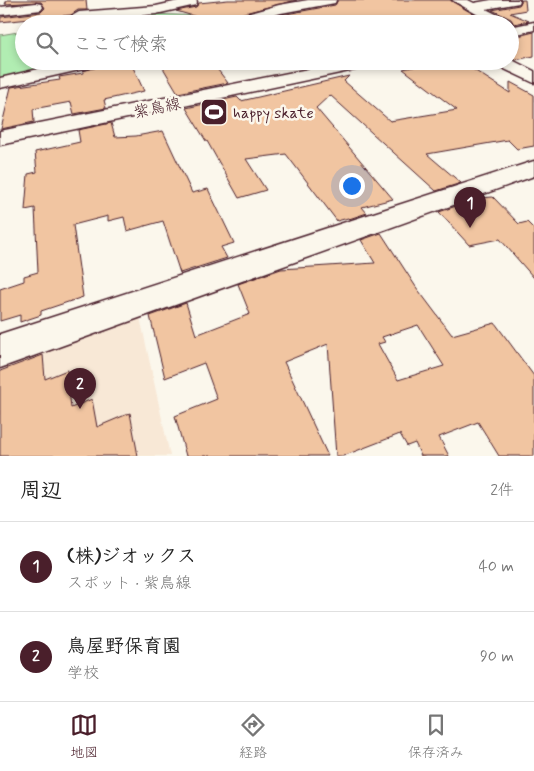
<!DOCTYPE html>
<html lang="ja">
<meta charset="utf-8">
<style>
:root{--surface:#fff;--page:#f6f6f6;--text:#222;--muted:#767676;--line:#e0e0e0;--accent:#4a1f2b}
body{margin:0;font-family:Mynerve,"Klee One",sans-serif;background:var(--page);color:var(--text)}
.you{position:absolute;left:351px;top:185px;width:18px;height:18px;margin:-12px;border:4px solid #fff;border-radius:50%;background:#1a73e8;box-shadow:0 0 0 8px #1a73e833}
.badge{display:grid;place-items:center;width:32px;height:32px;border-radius:50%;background:var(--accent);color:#fff;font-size:16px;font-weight:700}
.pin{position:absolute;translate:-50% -41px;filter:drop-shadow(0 1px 2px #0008)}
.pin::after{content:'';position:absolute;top:26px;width:18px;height:15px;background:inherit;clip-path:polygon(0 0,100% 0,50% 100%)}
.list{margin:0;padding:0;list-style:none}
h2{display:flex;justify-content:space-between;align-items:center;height:65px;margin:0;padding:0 20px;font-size:21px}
h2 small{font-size:16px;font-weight:400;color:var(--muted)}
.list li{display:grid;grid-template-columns:32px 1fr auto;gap:15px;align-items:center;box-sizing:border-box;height:90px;padding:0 20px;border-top:1px solid var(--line)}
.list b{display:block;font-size:19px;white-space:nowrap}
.list p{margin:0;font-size:16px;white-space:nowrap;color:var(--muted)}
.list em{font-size:16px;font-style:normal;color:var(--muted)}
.icon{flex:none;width:28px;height:28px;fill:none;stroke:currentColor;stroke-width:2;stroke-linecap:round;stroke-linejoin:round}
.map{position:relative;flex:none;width:534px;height:456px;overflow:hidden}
.search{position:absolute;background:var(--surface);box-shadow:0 2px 8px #0003;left:15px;right:15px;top:15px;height:55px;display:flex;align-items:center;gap:12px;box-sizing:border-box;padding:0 18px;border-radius:28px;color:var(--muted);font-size:19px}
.sheet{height:245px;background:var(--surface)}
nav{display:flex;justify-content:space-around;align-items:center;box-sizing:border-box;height:70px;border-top:1px solid var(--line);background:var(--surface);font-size:14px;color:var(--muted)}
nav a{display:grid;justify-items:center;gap:2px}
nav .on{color:var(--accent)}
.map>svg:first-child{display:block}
.built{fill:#f8e8d6}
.green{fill:#b1edb2;stroke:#7e866e}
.building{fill:#f1c5a1;stroke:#4a1f2b;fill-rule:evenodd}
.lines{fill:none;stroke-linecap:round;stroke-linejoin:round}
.minor-casing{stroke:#4a1f2b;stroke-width:3}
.minor{fill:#fbf7ec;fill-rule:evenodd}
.labels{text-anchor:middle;stroke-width:5;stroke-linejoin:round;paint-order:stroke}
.far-street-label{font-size:16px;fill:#4a1f2b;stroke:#fbf7ec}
.far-poi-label{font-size:16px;fill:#4a1f2b;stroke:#fbf7ec;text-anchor:start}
</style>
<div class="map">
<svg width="534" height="456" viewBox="0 0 534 456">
<rect width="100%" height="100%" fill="#fbf7ec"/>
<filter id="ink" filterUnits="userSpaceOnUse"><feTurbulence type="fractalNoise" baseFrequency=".02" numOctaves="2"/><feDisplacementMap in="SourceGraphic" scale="10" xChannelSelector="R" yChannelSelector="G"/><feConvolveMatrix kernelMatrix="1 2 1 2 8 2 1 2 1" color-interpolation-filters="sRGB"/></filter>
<g filter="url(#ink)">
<path class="built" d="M 138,308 L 170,456 L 0,456 L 0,361 Z"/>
<path class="green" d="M 152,14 L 203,16 L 217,21 L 209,24 L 64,24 Z
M 24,31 L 24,61 L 86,61 L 0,79 L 0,35 Z"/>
<path class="building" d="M 7,0 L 86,0 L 87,10 L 78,10 L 71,15 L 0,22 L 1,17 L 41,12 L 45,8 L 41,2 L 5,4 Z
M 228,0 L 297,0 L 220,19 L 218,23 L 176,11 L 196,7 L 199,3 Z
M 338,0 L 450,0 L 490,24 L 250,24 L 281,15 L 335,5 Z
M 522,0 L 525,0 L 526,10 L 510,13 L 529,21 L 514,24 L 511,19 L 492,10 L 519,5 Z
M 534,32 L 534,56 L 516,60 L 510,57 L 510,38 Z
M 130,61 L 144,91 L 104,100 L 106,108 L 74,114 L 71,102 L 33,109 L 34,122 L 1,129 L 11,87 L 60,80 L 59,77 L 83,73 L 83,71 L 104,65 Z
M 159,61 L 211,61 L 228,83 L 178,93 Z
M 442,61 L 460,61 L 510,93 L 510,82 L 534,95 L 534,146 L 517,149 L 508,140 L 427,154 L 461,183 L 436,191 L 330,95 L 316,108 L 393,199 L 362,207 L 367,213 L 349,219 L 348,218 L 337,221 L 286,154 L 246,159 L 266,190 L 239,198 L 207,141 L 206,141 L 186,108 L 237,97 L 241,101 L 349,76 L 344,81 L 390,121 L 457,110 L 403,69 Z
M 111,123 L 115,137 L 136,136 L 163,131 L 192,193 L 208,189 L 234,243 L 221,247 L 227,258 L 180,273 L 163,221 L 127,231 L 124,217 L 108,221 L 108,216 L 73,225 L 83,297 L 41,311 L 41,315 L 20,322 L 20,315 L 0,321 L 0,289 L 24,281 L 24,276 L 38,272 L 35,208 L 25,210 L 28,174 L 37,172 L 35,152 L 80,142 L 78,130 Z
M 493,197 L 519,224 L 527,222 L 534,229 L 534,278 L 500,239 L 469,245 L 439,212 L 479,198 Z
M 381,233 L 416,287 L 452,335 L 495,323 L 534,376 L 534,456 L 499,456 L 478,422 L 439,437 L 449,456 L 421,456 L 415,443 L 407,446 L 400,434 L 343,456 L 336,456 L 328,344 L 284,362 L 328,456 L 186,456 L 175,416 L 217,399 L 204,363 L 165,378 L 150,316 L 186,303 L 196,335 L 250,314 L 238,284 L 281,269 L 375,263 L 361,240 ZM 418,325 L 444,366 L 398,380 L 378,344 L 385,342 L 382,337 Z
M 43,355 L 45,379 L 67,370 L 71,408 L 92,399 L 97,427 L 130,413 L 138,456 L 0,456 L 0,371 Z"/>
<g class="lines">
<g class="minor-casing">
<path id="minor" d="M 183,0 L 196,0 L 197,2 L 196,5 L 156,14 L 80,21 L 75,20 L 72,16 L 79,12 L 156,6 Z
M 308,0 L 336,0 L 335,3 L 281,13 L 242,24 L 219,24 L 221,21 L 279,5 Z
M 452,0 L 468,0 L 474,3 L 491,0 L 520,0 L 519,3 L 486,9 L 510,21 L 512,24 L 510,27 L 510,24 L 494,24 Z
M 36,3 L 41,4 L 43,7 L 41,10 L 0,15 L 0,7 Z
M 534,22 L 534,30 L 510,36 L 510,27 Z
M 510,59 L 534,71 L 534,83 L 496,65 L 494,61 L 510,61 Z
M 73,61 L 104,61 L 102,65 L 0,88 L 0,78 Z
M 348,61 L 381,61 L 379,65 L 373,66 L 0,145 L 0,131 Z
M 534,161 L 534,176 L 0,368 L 0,334 Z"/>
</g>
<use href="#minor" class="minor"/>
</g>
</g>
<defs>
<g id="stadium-square" transform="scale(1.4375)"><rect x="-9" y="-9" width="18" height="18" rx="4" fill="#4a1f2b" stroke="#fbf7ec"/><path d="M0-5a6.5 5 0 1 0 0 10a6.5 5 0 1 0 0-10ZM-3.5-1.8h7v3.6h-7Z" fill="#fff"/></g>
</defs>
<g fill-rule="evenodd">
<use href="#stadium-square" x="214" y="112"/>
</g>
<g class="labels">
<g class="far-street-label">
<text transform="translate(157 107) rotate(-12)" y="6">紫鳥線</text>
</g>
<g class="far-poi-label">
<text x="233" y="118">happy skate</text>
</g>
</g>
</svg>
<div class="you"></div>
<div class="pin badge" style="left:470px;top:228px">1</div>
<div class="pin badge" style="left:80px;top:409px">2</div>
<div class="search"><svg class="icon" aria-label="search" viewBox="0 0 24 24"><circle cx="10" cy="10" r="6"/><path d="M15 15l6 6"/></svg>ここで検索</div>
</div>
<section class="sheet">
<h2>周辺<small>2件</small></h2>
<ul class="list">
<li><span class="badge">1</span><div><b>(株)ジオックス</b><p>スポット · 紫鳥線</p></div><em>40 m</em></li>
<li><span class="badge">2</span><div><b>鳥屋野保育園</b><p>学校</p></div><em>90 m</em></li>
</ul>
</section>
<nav>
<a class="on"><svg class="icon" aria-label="map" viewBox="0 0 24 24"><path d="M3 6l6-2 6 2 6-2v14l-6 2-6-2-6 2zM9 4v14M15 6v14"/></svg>地図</a>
<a><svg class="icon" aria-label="directions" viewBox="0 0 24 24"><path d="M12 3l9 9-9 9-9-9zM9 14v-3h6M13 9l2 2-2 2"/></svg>経路</a>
<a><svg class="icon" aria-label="saved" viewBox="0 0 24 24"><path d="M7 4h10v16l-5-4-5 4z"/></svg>保存済み</a>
</nav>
